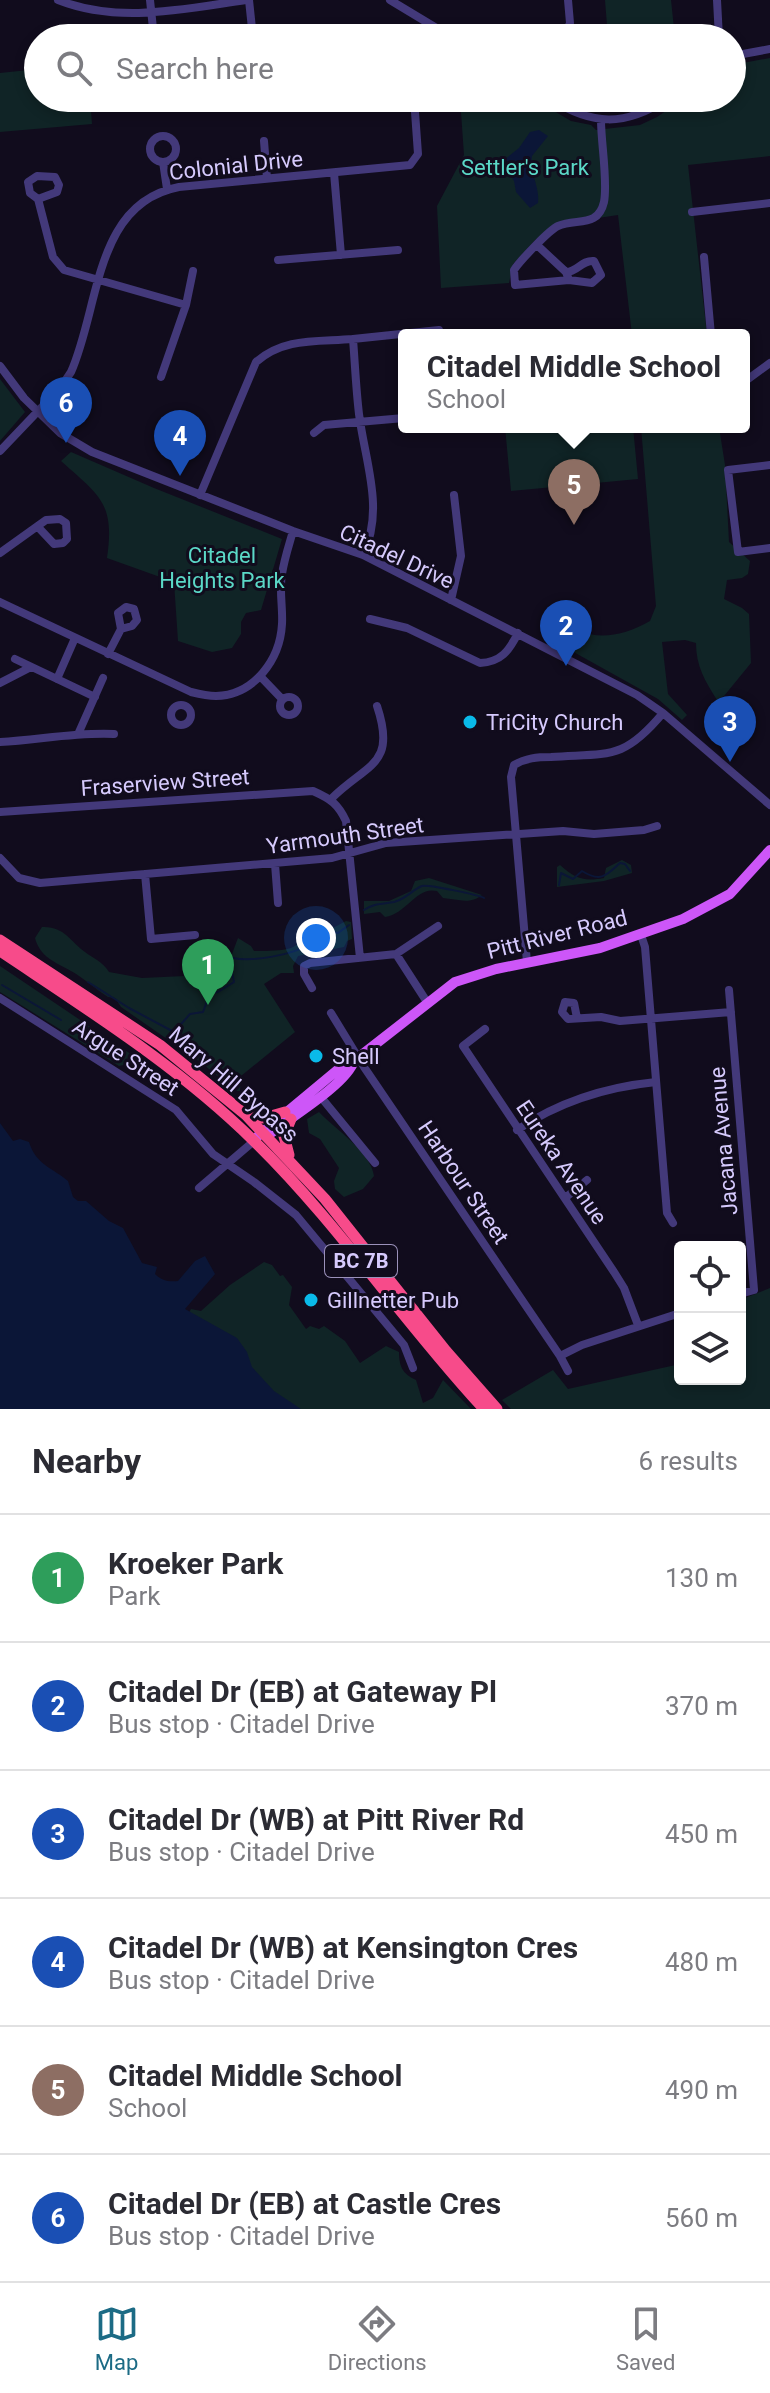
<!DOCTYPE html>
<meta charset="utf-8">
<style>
:root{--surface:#fff;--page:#f7f7f7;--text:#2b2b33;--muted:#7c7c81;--line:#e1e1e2;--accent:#1c6b85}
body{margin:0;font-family:Roboto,sans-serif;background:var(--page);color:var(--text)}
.controls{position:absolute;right:24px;bottom:24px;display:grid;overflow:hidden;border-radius:8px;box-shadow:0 4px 12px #0003}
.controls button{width:72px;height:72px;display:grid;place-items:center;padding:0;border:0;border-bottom:2px solid var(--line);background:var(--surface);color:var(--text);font:40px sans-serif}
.you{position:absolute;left:316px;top:938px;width:28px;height:28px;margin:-20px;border:6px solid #fff;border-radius:50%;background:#1a73e8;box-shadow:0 0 0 12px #1a73e833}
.badge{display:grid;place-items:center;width:52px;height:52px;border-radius:50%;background:var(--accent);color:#fff;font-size:26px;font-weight:700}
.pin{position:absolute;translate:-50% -66px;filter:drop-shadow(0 2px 4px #0008)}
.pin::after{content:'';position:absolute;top:42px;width:28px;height:24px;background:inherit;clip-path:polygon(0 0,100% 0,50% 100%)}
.popup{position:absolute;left:398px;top:329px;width:352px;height:104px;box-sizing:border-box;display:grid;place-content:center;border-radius:8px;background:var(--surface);filter:drop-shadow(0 2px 6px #0005);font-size:26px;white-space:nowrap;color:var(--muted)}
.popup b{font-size:30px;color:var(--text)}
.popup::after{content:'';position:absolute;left:50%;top:100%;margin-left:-16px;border:16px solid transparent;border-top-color:var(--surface)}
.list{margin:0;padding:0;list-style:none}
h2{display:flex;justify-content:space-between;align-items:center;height:104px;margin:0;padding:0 32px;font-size:34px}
h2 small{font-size:26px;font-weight:400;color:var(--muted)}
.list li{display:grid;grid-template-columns:52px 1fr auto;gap:24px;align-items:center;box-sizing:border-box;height:128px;padding:0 32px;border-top:2px solid var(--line)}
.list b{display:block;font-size:30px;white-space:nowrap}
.list p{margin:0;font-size:26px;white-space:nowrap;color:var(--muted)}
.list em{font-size:26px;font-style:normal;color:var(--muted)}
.icon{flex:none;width:44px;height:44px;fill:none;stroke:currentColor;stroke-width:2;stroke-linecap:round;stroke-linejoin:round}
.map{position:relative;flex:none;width:770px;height:1409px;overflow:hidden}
.search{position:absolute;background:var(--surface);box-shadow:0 4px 12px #0003;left:24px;right:24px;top:24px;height:88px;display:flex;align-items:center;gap:20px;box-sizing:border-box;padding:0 28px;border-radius:44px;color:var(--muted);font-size:30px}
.sheet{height:872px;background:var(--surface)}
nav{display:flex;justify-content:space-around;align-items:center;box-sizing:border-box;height:112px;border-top:2px solid var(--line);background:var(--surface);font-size:22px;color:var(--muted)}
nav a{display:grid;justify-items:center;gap:4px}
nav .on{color:var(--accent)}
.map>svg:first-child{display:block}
.green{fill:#102426}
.water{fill:#0b1637}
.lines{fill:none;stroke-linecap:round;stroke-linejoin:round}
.stream{stroke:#0b1637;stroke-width:2}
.minor{stroke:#43397a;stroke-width:8}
.major{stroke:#cd56f8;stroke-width:10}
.highway{stroke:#f74b8a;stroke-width:11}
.poi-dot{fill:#0abae9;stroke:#110c1d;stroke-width:3}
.labels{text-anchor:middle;stroke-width:6;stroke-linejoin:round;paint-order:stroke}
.shield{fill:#110c1d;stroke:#9b91ba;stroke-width:2}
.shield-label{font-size:20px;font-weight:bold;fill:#d6cafd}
.street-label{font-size:22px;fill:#d6cafd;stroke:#110c1d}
.park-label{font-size:22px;fill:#5bd8c7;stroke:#110c1d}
.poi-label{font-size:22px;fill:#d6cafd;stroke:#110c1d;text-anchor:start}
</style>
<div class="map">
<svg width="770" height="1409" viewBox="0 0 770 1409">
<rect width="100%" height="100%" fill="#110c1d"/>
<path class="green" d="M 605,0 L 671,0 L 675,38 L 608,38 Z
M 770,58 L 770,156 L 688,165 L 707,335 L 632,335 L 618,215 L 578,221 L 536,239 L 513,264 L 509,283 L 441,288 L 437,206 L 464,155 L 460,98 L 532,98 L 571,121 L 591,125 L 596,130 L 640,125 L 657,117 L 685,98 L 732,98 L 732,65 Z
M 38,69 L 38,98 L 90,98 L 92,124 L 0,132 L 0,73 Z
M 0,379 L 25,412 L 0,441 Z
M 505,427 L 633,427 L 638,479 L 511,491 Z
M 641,427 L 719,427 L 725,465 L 729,542 L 750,561 L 748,574 L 742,578 L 727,580 L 724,599 L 742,608 L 749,614 L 751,663 L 724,696 L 717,700 C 705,681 696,666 696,643 L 685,640 L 662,642 L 668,694 L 687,715 L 682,720 L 658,699 L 561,645 L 555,637 L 557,632 L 549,628 L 550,619 C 588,639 612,642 650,621 L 656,606 Z
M 71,452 L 154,488 L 282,539 L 261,610 L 246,613 L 241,622 L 241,634 L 232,648 L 212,652 L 178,641 L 174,582 L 107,558 C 115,503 100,496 61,461 Z
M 622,860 L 631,865 L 632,873 L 604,881 L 557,887 L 557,867 L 560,865 C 575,878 583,882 604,878 L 606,868 Z
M 429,878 L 482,895 C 470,905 457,899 443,898 L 437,891 C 416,886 408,913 385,917 L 380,912 L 364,914 L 364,901 L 389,901 L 411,891 L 415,881 Z
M 346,921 L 351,922 L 352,939 L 347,941 L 344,947 L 298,956 L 293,966 L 294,973 L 281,973 L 264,984 L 295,1032 L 241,1076 L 240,1091 L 235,1091 L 203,1064 L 121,1007 L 115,998 L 108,997 C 95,989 84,978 71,971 C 55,962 40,957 35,938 L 42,927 C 64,926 70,941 85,952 C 94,959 102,961 109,972 L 142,978 L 206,975 L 227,967 L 238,938 L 251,946 L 254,951 C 264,951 277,951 287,949 C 308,944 309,922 331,929 Z
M 0,966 L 156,1071 L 154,1074 L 133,1063 L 119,1066 L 0,992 Z
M 319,1112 C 336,1130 371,1152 374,1176 L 363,1189 L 344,1197 L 335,1189 L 334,1181 L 339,1168 L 320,1139 L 309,1133 L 307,1119 Z
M 264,1262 L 272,1265 L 280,1276 L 283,1275 L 292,1287 L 289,1305 L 306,1329 L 310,1326 L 319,1329 L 324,1326 L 345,1341 L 360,1363 L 386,1346 L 399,1352 C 399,1367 403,1374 416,1380 L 423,1403 L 433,1398 L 443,1380 L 471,1409 L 256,1409 L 189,1313 L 191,1309 L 201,1311 L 230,1285 Z
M 770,1288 L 770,1409 L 511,1409 L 502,1400 L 553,1370 L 568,1389 L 680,1364 L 680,1379 L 740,1379 L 740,1300 Z"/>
<path class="water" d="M 539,130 L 548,136 L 532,156 C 529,173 540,186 538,203 L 530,208 L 516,192 L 514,181 L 504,166 L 504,160 L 519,148 L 530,132 Z
M 0,1123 L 13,1141 L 20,1139 L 29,1142 C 36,1165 53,1168 68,1181 L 73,1197 L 78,1201 L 86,1201 L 109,1221 L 123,1228 L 142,1263 L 157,1267 L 155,1274 C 162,1281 169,1282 178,1281 L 195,1261 L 205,1256 L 215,1274 L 185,1309 L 237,1338 L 247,1352 L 252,1367 L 274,1391 L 301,1409 L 0,1409 Z"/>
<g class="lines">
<path class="stream" d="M 559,885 L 561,873 L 573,879 L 582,871 C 601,883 607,875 620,863 L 625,864 L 630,871
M 364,910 C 374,903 383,904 394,902 C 406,899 412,890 422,886 C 427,884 479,895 484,898
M 88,982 L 129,1008 L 174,1032 L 190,1014 L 203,1012 L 210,993 L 218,992 L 234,982 L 230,963 L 233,958 C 252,962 293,955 310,944 C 316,940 317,934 324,930 L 338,933 L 349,925
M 2,985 L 61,1020"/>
<path class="minor" d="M 58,0 C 119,24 183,9 246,0
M 150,0 L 154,38
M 249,0 L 253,38
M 390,0 L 453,38
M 717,0 L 719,38
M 565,36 L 570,23 L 568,0
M 732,56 L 770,49
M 549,98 C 592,126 625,127 669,98
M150 149a13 13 0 1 1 26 0a13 13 0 1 1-26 0Z
M 264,141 L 267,178
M 163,162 L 167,189
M 334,173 L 341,255
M 38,199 L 30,193 L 28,182 L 37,176 L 55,177 L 59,185 L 57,192 L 38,199 L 53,257 L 64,270 L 186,305
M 692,212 L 770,203
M 538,246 L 566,272 L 569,280 L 592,283 L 601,275 L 594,261 C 581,260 578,272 566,272
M 704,257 L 711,335
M 278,260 L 398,250
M 569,280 L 515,285 L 514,270 C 519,262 549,230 558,226 C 577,218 598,228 604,202 C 608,182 601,143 601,120
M 353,339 L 439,330
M 0,366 L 24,398 L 60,433 L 92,452 L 293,531 L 363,555 L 637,695 L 663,713 L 770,805
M 161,377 L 186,305 L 193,271
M 744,382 L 770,363
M 314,433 L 324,425 L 404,418
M 0,451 L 61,387 L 71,372 C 100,307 94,203 179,187 L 410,165 L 418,154 L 414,98
M 770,465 L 728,470 L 738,552 L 770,548
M 200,495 L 256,362 C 284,337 318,342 353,339 C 355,364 356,389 359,414 C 365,462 385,509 363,555
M 0,553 L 46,520 L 60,519 L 66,523 L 67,539 L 63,543 L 54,544 L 38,527
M 451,600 L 461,556 L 454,495
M 0,602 L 191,692 C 199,694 208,696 216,696 C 254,695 280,660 282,624 C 283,608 279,590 282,574 C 284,560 289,545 293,531
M 370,619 L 407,628 L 480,663 C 501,662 509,651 518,633
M 108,654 L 121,629 L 132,626 L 137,620 L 134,609 L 126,607 L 118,613 L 121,629
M 15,659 L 95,697
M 260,676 L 282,699
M 57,679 L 75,638
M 0,683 L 31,667
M280 706a9 9 0 1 1 18 0a9 9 0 1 1-18 0Z
M171 715a10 10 0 1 1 20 0a10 10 0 1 1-20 0Z
M 79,732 L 103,678
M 0,742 C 39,740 75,732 114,734
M 331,799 C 367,763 397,766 377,706
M 0,812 L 313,791 C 331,799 338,804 346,821 L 360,958
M 0,858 L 19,878 L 40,883 L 332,858 L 386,843 L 563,831 L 594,834 L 644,830 L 657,826
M 275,864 L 278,903
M 145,874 L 151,939 L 195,935
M 641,935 L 645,947 L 667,1213 L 673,1223
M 396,954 L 427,1002
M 527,962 L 511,777 L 514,765 C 526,758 537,757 551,757 C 609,753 623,761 663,713
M 312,988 L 304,974 L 304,966 L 310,963 L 396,954 L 438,926
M 729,990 L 754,1290 L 740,1294
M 0,998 L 176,1110 L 213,1154 L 254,1182 L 296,1215 L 404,1345 L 413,1368
M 331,1013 L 364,1067 L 560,1356 L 568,1371
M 577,1018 L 574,1003 L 565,1002 L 562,1012 L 568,1019 L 601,1017 L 620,1021 L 731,1012
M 485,1029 L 463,1046 L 614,1272 L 624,1288 L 638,1325
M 320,1096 L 375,1163
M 517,1130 C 560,1101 606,1087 656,1082
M 199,1188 L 254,1141
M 565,1198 L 587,1180
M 560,1356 L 582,1345 L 680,1313"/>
<path class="major" d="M 258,1136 L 347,1062 L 359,1057 L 455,982 L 496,969 L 600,948 L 683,919 L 730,894 L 770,850
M 267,1136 C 288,1119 346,1085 354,1061"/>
<path class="highway" d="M 0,940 L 160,1045 L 246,1115 L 325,1199 L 446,1351 L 497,1409
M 0,951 C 88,1010 178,1066 254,1141 C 338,1223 404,1323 484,1409
M 246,1115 L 264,1118 L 285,1112
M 289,1155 L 284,1136 L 291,1119"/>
</g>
<g class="poi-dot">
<circle cx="470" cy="722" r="8"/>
<circle cx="316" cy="1056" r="8"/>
<circle cx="311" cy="1300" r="8"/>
</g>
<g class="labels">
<rect class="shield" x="325" y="1245" width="72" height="32" rx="6"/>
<g class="shield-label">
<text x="361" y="1268">BC 7B</text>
</g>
<g class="street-label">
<text transform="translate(236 165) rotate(-6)" y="8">Colonial Drive</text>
<text transform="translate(397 556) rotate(25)" y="8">Citadel Drive</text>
<text transform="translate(165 782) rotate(-4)" y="8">Fraserview Street</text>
<text transform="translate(345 835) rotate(-8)" y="8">Yarmouth Street</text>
<text transform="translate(557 934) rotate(-14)" y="8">Pitt River Road</text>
<text transform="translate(126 1057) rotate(33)" y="8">Argue Street</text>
<text transform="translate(234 1084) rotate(41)" y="8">Mary Hill Bypass</text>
<text transform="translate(723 1141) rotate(-95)" y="8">Jacana Avenue</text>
<text transform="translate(562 1162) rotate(56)" y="8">Eureka Avenue</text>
<text transform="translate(464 1182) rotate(56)" y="8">Harbour Street</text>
</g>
<g class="park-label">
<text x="525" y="175">Settler's Park</text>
<text x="222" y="563">Citadel<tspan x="222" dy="25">Heights Park</tspan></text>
</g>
<g class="poi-label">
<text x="486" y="730">TriCity Church</text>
<text x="332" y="1064">Shell</text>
<text x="327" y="1308">Gillnetter Pub</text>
</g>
</g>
</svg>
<div class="controls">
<button><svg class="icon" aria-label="locate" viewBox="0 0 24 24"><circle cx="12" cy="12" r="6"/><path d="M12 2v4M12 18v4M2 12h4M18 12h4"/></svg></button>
<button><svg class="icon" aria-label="layers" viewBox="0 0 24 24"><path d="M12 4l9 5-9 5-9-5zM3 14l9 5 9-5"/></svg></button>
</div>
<div class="you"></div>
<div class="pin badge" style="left:208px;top:1005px;background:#2e9e5b">1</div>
<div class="pin badge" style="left:566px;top:666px;background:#1a4fb4">2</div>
<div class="pin badge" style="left:730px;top:762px;background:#1a4fb4">3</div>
<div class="pin badge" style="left:180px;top:476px;background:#1a4fb4">4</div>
<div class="pin badge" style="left:574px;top:525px;background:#8d6e63">5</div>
<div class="popup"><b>Citadel Middle School</b>School</div>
<div class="pin badge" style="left:66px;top:443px;background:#1a4fb4">6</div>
<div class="search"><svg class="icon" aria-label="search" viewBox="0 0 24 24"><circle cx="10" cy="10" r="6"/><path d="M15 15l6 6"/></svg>Search here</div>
</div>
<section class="sheet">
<h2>Nearby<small>6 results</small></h2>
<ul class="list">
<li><span class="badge" style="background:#2e9e5b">1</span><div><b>Kroeker Park</b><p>Park</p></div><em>130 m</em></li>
<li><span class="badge" style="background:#1a4fb4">2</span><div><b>Citadel Dr (EB) at Gateway Pl</b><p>Bus stop · Citadel Drive</p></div><em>370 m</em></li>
<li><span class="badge" style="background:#1a4fb4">3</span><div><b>Citadel Dr (WB) at Pitt River Rd</b><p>Bus stop · Citadel Drive</p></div><em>450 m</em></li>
<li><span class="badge" style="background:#1a4fb4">4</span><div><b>Citadel Dr (WB) at Kensington Cres</b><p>Bus stop · Citadel Drive</p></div><em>480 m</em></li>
<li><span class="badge" style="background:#8d6e63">5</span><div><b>Citadel Middle School</b><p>School</p></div><em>490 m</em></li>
<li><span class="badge" style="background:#1a4fb4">6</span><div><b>Citadel Dr (EB) at Castle Cres</b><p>Bus stop · Citadel Drive</p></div><em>560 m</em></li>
</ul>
</section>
<nav>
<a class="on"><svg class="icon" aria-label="map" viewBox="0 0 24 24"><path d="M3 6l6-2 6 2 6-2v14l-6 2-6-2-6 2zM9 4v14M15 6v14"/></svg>Map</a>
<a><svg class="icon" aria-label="directions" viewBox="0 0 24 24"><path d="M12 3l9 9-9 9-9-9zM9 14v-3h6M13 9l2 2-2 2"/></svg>Directions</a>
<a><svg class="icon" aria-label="saved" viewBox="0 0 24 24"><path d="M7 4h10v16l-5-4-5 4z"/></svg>Saved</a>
</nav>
